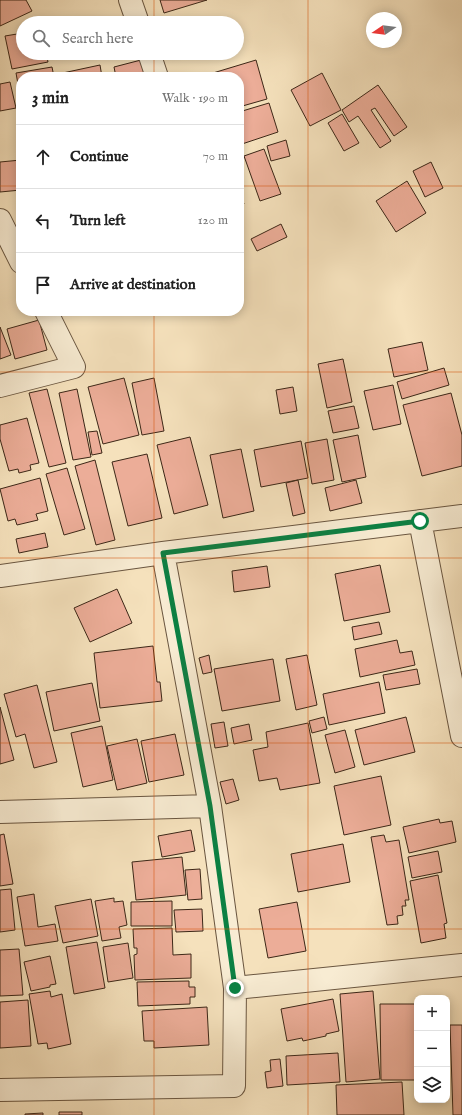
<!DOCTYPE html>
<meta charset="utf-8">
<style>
:root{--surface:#fff;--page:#f6f6f6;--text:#222;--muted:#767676;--line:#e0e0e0}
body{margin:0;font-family:"IM FELL English",serif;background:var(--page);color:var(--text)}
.controls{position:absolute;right:12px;bottom:12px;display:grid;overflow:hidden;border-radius:8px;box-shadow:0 2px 10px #0003}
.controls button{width:36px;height:36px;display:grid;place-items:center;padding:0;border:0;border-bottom:1px solid var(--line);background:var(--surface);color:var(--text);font:20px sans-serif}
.compass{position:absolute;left:366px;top:12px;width:36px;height:36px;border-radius:50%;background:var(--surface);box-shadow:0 2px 10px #0003;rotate:257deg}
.stop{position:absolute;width:12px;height:12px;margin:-9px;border:3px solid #0b8043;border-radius:50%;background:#fff}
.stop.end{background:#0b8043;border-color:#fff;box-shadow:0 1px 4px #0008}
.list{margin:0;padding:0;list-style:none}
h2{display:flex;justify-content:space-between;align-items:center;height:52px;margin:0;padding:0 16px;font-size:17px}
h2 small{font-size:13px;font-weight:400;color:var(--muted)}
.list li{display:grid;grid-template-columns:26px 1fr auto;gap:12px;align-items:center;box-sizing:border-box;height:64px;padding:0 16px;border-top:1px solid var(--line)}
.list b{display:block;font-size:15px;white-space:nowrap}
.list em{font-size:13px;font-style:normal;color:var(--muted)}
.icon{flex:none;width:22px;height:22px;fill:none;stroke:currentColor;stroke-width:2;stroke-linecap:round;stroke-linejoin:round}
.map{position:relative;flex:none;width:462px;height:1115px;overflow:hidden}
.search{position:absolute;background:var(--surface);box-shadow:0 2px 10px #0003;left:16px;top:16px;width:228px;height:44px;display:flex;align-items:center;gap:10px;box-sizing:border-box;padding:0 14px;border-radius:22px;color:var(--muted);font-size:15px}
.panel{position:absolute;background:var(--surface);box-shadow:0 2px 10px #0003;left:16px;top:72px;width:228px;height:244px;border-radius:16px}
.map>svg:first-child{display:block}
.building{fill:#ecad98;stroke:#3c2717}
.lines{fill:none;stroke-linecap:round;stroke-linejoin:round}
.street-casing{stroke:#6a5640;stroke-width:24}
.street{stroke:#f8ecd3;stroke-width:22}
.route{stroke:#0b8043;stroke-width:5}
.grid{fill:none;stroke:#d7540d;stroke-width:1;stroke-opacity:0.55}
</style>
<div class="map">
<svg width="462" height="1115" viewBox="0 0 462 1115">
<rect width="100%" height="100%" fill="#f5e1bc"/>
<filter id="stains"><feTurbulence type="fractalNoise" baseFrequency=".005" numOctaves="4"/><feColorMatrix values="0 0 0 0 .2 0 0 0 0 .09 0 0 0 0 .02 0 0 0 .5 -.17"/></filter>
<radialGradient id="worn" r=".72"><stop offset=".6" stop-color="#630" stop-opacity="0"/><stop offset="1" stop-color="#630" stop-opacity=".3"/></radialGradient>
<path class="building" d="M 0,0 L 26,0 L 32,11 L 0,26 Z
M 160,0 L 207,0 L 164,13 Z
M 23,33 L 23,53 L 46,53 L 48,62 L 12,69 L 5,36 Z
M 141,60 L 144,73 L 116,77 L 114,67 Z
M 256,60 L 267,99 L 239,107 L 239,77 L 214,77 L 213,73 Z
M 100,65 L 102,77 L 59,77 L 58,74 Z
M 52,67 L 54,77 L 21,77 L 21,101 L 16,73 Z
M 322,73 L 341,110 L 310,126 L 291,90 Z
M 10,82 L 16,108 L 0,111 L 0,84 Z
M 378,85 L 407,127 L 394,136 L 375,108 L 371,110 L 391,141 L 380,148 L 358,116 L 349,122 L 342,110 Z
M 269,103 L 278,132 L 239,145 L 239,112 Z
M 342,114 L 359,143 L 344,151 L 328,123 Z
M 286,140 L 290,156 L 271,161 L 267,146 Z
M 264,149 L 281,194 L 260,201 L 244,156 Z
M 21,160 L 21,190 L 0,192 L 0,162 Z
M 431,162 L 443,188 L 425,197 L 413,171 Z
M 407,181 L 426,213 L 396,232 L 376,201 Z
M 239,191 L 244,204 L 239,205 Z
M 281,224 L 287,237 L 257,251 L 251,239 Z
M 39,320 L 47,350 L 15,359 L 7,329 Z
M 0,327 L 11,355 L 0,359 Z
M 422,342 L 428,370 L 394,377 L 388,349 Z
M 343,359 L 352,402 L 327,408 L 318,364 Z
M 444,368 L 449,385 L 402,399 L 397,382 Z
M 124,378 L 139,435 L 103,444 L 88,387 Z
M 154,378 L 164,431 L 142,435 L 132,383 Z
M 393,385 L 401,424 L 373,430 L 364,391 Z
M 293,387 L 297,411 L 280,414 L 276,390 Z
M 47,389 L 66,463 L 49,467 L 29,393 Z
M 77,389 L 91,457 L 73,460 L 59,393 Z
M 451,393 L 462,435 L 462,466 L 422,476 L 403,405 Z
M 354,406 L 359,428 L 333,433 L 328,411 Z
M 27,418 L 39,463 L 30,465 L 31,470 L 19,473 L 18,469 L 9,471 L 0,439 L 0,425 Z
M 97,431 L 102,453 L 92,455 L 88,432 Z
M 358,435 L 366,477 L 342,482 L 333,440 Z
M 190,437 L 208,505 L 174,514 L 157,445 Z
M 327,439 L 334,480 L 312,484 L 305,443 Z
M 301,441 L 308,478 L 261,487 L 254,450 Z
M 241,449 L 254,511 L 223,518 L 210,455 Z
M 147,454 L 162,518 L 128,526 L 112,462 Z
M 95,460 L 115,540 L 96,545 L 75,466 Z
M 67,468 L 85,529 L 64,535 L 46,474 Z
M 40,478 L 48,511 L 36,514 L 38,520 L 17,525 L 15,519 L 8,521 L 0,489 Z
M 298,480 L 305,513 L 293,516 L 286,483 Z
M 356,480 L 362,503 L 330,511 L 325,488 Z
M 45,533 L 48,547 L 19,553 L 16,539 Z
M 380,565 L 390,612 L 344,621 L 335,574 Z
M 267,566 L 270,587 L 234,592 L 232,571 Z
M 117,589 L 132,623 L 90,642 L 74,608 Z
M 379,622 L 382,634 L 354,640 L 352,627 Z
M 397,640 L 400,653 L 412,651 L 415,665 L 360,677 L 355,649 Z
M 153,646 L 157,682 L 160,682 L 162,701 L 100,708 L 94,653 Z
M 209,655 L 212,672 L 203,674 L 199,658 Z
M 307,655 L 317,705 L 296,710 L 286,659 Z
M 273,659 L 280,701 L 222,711 L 214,669 Z
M 417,669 L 420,684 L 386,690 L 383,675 Z
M 379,682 L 385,713 L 329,725 L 323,694 Z
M 92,683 L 100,721 L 54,731 L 46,692 Z
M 37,685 L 57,762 L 34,768 L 25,734 L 16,737 L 4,694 Z
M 0,707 L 14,760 L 0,764 Z
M 324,717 L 327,729 L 312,733 L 309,721 Z
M 406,717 L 415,752 L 364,765 L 355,730 Z
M 224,722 L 228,746 L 215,748 L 211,724 Z
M 308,723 L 320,783 L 280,790 L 277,778 L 259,781 L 253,750 L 268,747 L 266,732 Z
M 249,724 L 252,740 L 234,744 L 231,728 Z
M 102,726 L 113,780 L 83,787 L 71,733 Z
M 345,730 L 355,767 L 335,773 L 325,735 Z
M 175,734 L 184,775 L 149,782 L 141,741 Z
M 137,739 L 147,783 L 117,790 L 107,746 Z
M 381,776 L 391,825 L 344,835 L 334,786 Z
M 233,779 L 239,800 L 226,804 L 220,782 Z
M 439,819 L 440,823 L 452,821 L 456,842 L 409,853 L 403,827 Z
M 191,830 L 195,851 L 162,857 L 158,836 Z
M 4,834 L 13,884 L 0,886 L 0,835 Z
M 384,835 L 386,842 L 399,840 L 409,900 L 405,900 L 406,906 L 402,906 L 403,915 L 397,916 L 398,924 L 387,925 L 371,837 Z
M 343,844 L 350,882 L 298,892 L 291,854 Z
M 438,851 L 442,872 L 412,878 L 408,857 Z
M 182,857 L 186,895 L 136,900 L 132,862 Z
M 200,869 L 202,899 L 188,900 L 185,870 Z
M 438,875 L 447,923 L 444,924 L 446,938 L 421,943 L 410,881 Z
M 11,889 L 15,930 L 0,932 L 0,890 Z
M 34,894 L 38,927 L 55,924 L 58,941 L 25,946 L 17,897 Z
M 114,898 L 114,902 L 123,901 L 127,925 L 119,927 L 121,938 L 102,941 L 95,901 Z
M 91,899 L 98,936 L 63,943 L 55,906 Z
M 172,901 L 172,926 L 131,926 L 131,902 Z
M 297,902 L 306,951 L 268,958 L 259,909 Z
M 202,909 L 203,931 L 176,932 L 174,910 Z
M 172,928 L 173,955 L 191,954 L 191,978 L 135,980 L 134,955 L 137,954 L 137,948 L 134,948 L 133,929 Z
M 97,942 L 105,988 L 74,994 L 66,947 Z
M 128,943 L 133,978 L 108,982 L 103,947 Z
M 19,949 L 23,995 L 0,996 L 0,950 Z
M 50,956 L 56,984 L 50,985 L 50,987 L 31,991 L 24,962 Z
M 189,981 L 189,987 L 195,987 L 195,997 L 190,997 L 190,1004 L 138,1006 L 137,982 Z
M 50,991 L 51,997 L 62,994 L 71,1044 L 48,1049 L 47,1043 L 38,1044 L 29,994 Z
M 373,991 L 380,1079 L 346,1082 L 340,994 Z
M 333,999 L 339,1031 L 326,1034 L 326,1036 L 303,1041 L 302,1038 L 287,1041 L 281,1009 Z
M 28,1000 L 31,1046 L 0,1048 L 0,1002 Z
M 380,1004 L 417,1004 L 417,1080 L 381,1080 Z
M 207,1007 L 209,1045 L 154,1048 L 154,1041 L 144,1041 L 142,1011 Z
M 450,1025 L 462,1025 L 462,1115 L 453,1115 Z
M 338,1053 L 340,1082 L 287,1085 L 286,1056 Z
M 280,1059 L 283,1086 L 267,1088 L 265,1072 L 271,1071 L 270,1060 Z
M 402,1082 L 404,1115 L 337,1115 L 336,1085 Z
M 59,1112 L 82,1112 L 82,1115 L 59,1115 Z
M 43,1113 L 43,1115 L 25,1115 L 25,1114 Z"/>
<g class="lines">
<g class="street-casing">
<path id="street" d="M 130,0 L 138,23
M 149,53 L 157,77
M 0,220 L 21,262
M 0,386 L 74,367 L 46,311
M 420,521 L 462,736
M 0,576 L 163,553 L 462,516
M 0,812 L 210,806
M 235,988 L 462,965
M 0,1090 L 234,1086 L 235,988 L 210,806 L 163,553"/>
</g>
<use href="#street" class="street"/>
</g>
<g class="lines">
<path class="route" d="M 235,988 L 210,806 L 163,553 L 420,521"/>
</g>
<path class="grid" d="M 154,0 L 154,23M 308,0 L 308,1115M 154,53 L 154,77M 0,186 L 21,186M 239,186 L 462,186M 154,311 L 154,1115M 0,372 L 462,372M 0,558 L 462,558M 0,743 L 462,743M 0,929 L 462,929"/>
<rect width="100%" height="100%" filter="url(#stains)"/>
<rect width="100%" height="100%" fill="url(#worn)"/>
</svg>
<div class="controls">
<button>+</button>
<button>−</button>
<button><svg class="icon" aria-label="layers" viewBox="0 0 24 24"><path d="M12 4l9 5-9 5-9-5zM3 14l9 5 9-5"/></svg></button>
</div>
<svg class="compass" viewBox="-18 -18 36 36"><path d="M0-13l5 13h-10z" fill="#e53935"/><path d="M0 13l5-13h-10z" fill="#767676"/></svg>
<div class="stop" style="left:420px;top:521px"></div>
<div class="stop end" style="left:235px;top:988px"></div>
<div class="search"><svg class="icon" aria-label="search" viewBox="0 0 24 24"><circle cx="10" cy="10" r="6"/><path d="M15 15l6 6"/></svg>Search here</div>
<section class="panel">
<h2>3 min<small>Walk · 190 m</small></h2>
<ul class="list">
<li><svg class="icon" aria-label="ahead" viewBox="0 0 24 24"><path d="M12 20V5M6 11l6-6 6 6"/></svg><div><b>Continue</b></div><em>70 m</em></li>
<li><svg class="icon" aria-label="left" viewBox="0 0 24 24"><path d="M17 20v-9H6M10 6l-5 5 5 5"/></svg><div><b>Turn left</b></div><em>120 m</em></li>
<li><svg class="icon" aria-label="arrive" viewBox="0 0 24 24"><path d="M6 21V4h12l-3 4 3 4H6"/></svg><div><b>Arrive at destination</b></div></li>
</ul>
</section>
</div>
